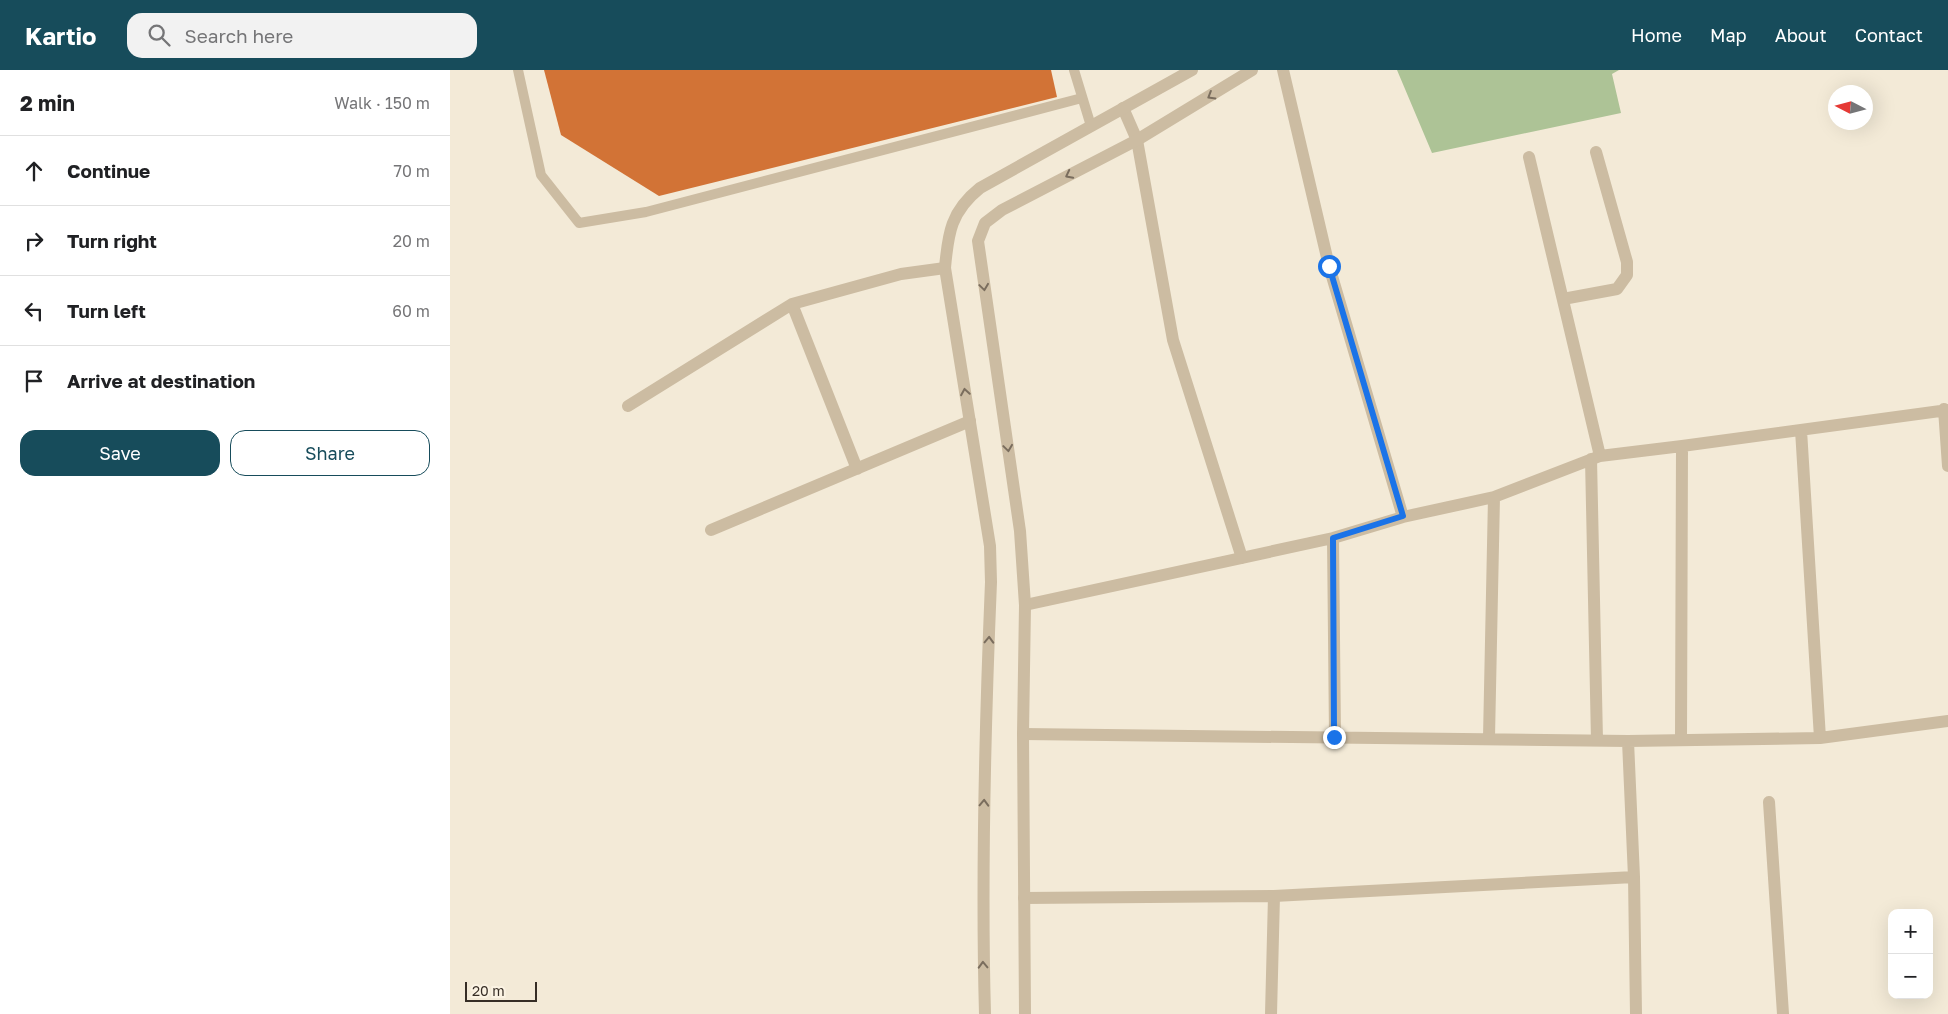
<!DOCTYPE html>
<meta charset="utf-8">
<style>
:root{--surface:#fff;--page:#f2f2f2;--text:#202124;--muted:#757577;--line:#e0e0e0;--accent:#174c5b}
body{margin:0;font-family:"Golos Text",sans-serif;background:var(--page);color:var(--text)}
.controls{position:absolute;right:15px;bottom:15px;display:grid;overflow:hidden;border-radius:10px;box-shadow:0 5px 20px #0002}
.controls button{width:45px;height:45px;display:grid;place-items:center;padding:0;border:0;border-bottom:1px solid var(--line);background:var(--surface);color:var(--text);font:25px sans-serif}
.compass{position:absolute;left:1378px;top:15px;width:45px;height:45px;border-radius:50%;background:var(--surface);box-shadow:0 5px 20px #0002;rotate:276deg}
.scale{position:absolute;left:15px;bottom:12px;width:72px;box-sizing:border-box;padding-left:5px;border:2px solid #362d25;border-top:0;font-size:14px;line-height:18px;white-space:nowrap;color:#362d25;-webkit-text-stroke:4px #fbf3e3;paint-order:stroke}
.stop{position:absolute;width:15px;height:15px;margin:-11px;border:4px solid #1a73e8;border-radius:50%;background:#fff}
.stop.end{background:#1a73e8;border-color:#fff;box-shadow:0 1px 5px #0008}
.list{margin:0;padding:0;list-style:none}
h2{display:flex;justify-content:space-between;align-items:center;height:65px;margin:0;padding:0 20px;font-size:21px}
h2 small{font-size:16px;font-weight:400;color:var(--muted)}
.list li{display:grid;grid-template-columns:32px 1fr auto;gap:15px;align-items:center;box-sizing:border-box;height:70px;padding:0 20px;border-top:1px solid var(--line)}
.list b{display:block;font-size:19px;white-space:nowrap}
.list em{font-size:16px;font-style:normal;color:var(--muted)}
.actions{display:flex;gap:10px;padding:15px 20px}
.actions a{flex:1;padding:11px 0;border:1px solid var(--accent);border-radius:15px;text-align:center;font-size:18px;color:var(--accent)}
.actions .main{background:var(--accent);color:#fff}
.icon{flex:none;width:28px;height:28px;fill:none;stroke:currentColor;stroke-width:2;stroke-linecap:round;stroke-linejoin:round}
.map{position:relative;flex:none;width:1498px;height:944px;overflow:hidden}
header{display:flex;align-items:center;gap:30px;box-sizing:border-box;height:70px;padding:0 25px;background:var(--accent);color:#fff}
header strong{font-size:24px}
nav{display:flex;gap:28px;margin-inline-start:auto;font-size:18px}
.search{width:350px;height:45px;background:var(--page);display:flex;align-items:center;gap:12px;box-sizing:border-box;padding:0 18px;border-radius:15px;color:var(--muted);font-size:19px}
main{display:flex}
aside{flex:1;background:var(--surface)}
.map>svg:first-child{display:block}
.green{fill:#adc396}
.building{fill:#d27336}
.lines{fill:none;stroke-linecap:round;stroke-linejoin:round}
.service{stroke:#ccbca2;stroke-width:10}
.minor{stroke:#ccbca2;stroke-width:12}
.tertiary{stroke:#ccbca2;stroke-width:12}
.oneway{stroke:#7a6d5d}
.route{stroke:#1a73e8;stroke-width:6}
</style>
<header>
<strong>Kartio</strong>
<div class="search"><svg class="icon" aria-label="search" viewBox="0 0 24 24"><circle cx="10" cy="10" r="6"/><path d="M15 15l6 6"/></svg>Search here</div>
<nav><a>Home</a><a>Map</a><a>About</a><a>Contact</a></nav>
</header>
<main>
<aside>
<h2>2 min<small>Walk · 150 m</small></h2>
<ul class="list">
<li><svg class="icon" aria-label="ahead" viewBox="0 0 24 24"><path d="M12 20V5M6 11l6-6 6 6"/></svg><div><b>Continue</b></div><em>70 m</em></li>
<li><svg class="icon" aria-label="right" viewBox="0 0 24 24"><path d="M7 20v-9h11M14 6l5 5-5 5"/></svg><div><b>Turn right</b></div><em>20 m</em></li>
<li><svg class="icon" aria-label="left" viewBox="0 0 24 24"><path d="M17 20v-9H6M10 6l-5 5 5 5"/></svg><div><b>Turn left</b></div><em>60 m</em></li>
<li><svg class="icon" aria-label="arrive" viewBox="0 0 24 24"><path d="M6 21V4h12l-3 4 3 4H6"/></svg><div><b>Arrive at destination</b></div></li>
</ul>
<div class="actions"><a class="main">Save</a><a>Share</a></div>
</aside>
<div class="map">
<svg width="1498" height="944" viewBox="0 0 1498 944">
<rect width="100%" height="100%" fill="#f3ead7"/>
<path class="green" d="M 947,0 L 1169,0 L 1162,4 L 1171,43 L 982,83 Z"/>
<path class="building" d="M 94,0 L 601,0 L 607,27 L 209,126 L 111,65 Z"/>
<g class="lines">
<path class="service" d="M 68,0 L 91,105 L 129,153 L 196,142 L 632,28
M 624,0 L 641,56"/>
<path class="minor" d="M 833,0 L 879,196 L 953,447
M 673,38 L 687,70 L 723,270 L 792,488
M 1079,87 L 1150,386
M 1113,229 L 1167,219 L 1177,205 L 1177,192 L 1146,82
M 342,234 L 407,399
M 178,336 L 342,234 L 451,204 L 495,198
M 1494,339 L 1498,396
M 1351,360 L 1370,668
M 1141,389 L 1147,670
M 261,460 L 520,351
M 883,468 L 885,667
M 575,535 L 883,468 L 953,447 L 1044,427 L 1150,386 L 1232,376 L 1498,340
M 573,664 L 1178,671 L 1370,668 L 1498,651
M 1039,668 L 1044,427
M 1231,669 L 1232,376
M 1178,671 L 1184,807 L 1186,944
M 1319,732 L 1333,944
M 574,828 L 824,826 L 1184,807
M 821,944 L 824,826"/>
<path class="tertiary" d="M 535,944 C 531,800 535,656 541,512 L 540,476 L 495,198 C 498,163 501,141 530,118 L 742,0
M 575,944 L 573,664 L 575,535 L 570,461 L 528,171 L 535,153 L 552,140 L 687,70 L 802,0"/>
</g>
<defs><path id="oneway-chevron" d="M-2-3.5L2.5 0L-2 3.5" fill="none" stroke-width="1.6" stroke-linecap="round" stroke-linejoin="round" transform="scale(1.25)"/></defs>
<g class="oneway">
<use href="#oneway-chevron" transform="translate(761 26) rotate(149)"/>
<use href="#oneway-chevron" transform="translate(619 105) rotate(153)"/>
<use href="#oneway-chevron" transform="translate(534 217) rotate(82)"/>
<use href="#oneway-chevron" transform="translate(515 322) rotate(-99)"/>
<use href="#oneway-chevron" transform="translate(558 378) rotate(82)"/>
<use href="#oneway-chevron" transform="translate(539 570) rotate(-88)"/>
<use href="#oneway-chevron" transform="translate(534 733) rotate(-88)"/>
<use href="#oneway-chevron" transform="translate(533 895) rotate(-92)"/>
</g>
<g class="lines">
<path class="route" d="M 879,196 L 953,446 L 883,468 L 884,667"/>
</g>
</svg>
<div class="controls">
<button>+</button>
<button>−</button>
</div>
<svg class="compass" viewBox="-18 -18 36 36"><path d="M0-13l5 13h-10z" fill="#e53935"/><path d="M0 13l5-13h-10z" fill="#757577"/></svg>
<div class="scale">20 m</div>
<div class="stop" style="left:879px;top:196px"></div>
<div class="stop end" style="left:884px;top:667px"></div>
</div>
</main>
